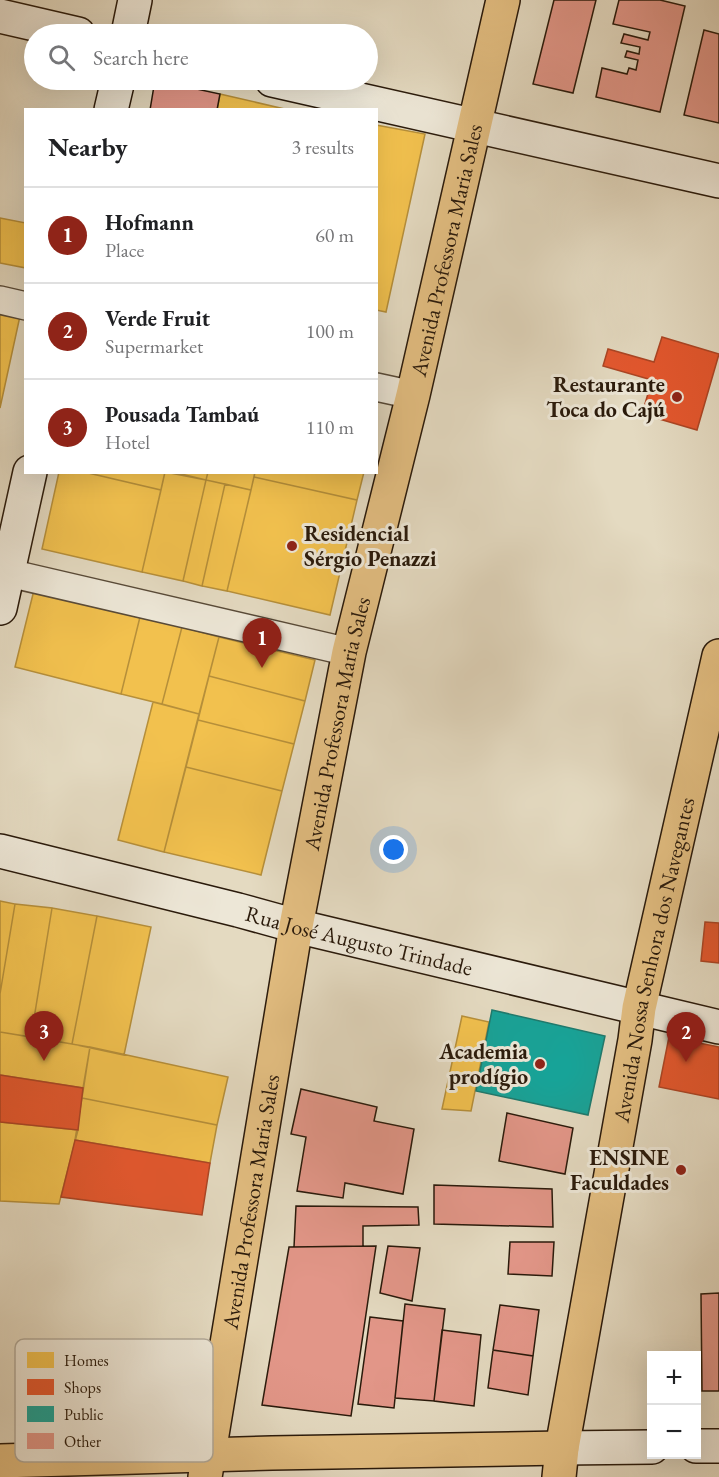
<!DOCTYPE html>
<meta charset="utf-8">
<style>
:root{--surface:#fff;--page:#f2f2f2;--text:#202124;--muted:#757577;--line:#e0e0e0;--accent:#8f2418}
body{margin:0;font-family:"EB Garamond",serif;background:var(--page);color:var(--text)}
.controls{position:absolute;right:18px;bottom:18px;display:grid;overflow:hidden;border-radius:0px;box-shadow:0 6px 24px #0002}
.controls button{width:54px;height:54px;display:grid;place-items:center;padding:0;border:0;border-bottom:2px solid var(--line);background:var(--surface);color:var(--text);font:30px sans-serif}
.you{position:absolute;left:394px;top:850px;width:21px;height:21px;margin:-15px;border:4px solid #fff;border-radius:50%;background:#1a73e8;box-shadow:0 0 0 9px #1a73e833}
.badge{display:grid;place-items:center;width:39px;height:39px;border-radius:50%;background:var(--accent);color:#fff;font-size:20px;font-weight:700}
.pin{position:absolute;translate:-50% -50px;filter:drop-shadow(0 2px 3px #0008)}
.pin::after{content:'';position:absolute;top:32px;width:21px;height:18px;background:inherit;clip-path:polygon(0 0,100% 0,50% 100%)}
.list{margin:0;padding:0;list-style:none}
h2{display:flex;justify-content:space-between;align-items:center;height:78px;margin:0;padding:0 24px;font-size:26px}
h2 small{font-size:20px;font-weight:400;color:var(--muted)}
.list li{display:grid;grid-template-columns:39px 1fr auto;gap:18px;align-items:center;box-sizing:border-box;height:96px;padding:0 24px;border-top:2px solid var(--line)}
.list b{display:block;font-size:22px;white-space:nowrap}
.list p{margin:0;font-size:20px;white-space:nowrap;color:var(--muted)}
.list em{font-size:20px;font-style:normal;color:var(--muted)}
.icon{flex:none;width:33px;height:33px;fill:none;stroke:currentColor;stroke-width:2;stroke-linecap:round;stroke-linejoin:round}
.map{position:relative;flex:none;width:719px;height:1477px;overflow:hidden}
.search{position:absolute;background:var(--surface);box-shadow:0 6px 24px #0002;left:24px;top:24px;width:354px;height:66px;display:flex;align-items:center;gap:15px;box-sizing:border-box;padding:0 21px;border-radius:33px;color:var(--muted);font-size:22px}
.panel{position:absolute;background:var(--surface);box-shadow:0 6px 24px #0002;left:24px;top:108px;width:354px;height:366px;border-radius:0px}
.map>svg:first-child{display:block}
.homes{fill:#f2c14e;stroke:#b68f3a;stroke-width:1.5}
.shops{fill:#e4572e;stroke:#ac4524;stroke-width:1.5}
.public{fill:#17a398;stroke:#1d7a6e;stroke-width:1.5}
.building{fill:#e29688;stroke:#2a1a0b;stroke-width:1.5}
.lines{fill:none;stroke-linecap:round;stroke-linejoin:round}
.street-casing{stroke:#584a38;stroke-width:30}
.secondary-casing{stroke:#2a1a0b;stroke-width:36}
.primary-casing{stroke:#2a1a0b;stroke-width:36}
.street{stroke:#ede7d7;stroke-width:27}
.secondary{stroke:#ede7d7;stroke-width:33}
.primary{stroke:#e2bd80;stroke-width:33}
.poi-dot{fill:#8f2418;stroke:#ede7d7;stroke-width:2}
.labels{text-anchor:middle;stroke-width:6;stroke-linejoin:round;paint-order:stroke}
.street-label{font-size:22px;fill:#2a1a0b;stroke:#ede7d7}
.poi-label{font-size:22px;font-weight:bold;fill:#2a1a0b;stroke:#ede7d7;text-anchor:end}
.key{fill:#ede7d7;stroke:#b2aa9a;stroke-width:1.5}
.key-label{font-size:16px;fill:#2a1a0b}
</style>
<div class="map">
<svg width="719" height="1477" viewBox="0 0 719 1477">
<rect width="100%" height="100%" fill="#e4dac1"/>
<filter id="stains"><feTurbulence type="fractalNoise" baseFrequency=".00333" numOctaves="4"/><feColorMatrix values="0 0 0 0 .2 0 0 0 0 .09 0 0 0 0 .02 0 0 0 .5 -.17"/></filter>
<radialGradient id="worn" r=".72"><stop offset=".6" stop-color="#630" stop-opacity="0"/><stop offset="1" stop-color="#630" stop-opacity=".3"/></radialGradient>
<path class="homes" d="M 220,94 L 289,110 L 217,110 Z
M 376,125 L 425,134 L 386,312 L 376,310 Z
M 0,218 L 26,223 L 26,268 L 0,263 Z
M 0,312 L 20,316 L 0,408 Z
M 59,472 L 84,472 L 161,490 L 142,572 L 42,549 Z
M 84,472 L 165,472 L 161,490 Z
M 165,472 L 206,480 L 183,581 L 142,572 Z
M 173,472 L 208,472 L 206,480 Z
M 208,472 L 255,472 L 251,490 L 206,480 Z
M 255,472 L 364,472 L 357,500 L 254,477 Z
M 254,477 L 357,500 L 330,615 L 227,591 Z
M 206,480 L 225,484 L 202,586 L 183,581 Z
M 225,484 L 251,490 L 227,591 L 202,586 Z
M 34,590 L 140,617 L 121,694 L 15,667 Z
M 140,617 L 182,627 L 162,704 L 121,694 Z
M 182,627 L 219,637 L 199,714 L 162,704 Z
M 219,637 L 315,660 L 305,701 L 209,676 Z
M 209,676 L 305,701 L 294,744 L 198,720 Z
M 153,702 L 199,714 L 164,852 L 118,840 Z
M 198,720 L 294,744 L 282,791 L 186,767 Z
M 186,767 L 282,791 L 261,875 L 164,852 Z
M 0,901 L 15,904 L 0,994 Z
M 15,904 L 52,908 L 31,1037 L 0,1032 L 0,994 Z
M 52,908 L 97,916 L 72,1044 L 31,1037 Z
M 97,916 L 151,927 L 124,1055 L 72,1044 Z
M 462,1016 L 489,1022 L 471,1111 L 442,1109 Z
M 0,1032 L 90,1047 L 83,1088 L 0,1075 Z
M 90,1047 L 228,1077 L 217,1125 L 82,1098 Z
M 82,1098 L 217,1125 L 210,1163 L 75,1140 Z
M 0,1122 L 78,1130 L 59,1204 L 0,1201 Z"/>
<path class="shops" d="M 662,337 L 719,354 L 697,430 L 642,414 L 652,380 L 603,366 L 608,349 L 654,362 Z
M 705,922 L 719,923 L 719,963 L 701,961 Z
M 669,1037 L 719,1047 L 719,1099 L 659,1087 Z
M 0,1075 L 83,1088 L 78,1130 L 0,1122 Z
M 75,1140 L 210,1163 L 202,1215 L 61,1197 Z"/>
<path class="public" d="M 492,1010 L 605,1036 L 588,1115 L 476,1091 Z"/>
<path class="building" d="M 554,0 L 596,0 L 573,93 L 533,84 Z
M 619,0 L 660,0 L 685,6 L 660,112 L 596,97 L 602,68 L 627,74 L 629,68 L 636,70 L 638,60 L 625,57 L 627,51 L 639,54 L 640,47 L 621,43 L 624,34 L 648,40 L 650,32 L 613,24 Z
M 704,30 L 719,34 L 719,123 L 684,115 Z
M 155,80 L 220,94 L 217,110 L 150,110 Z
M 301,1089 L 377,1107 L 374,1121 L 414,1129 L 403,1194 L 345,1183 L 343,1198 L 297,1191 L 306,1137 L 291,1134 Z
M 507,1113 L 573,1128 L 565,1174 L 499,1161 Z
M 434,1185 L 552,1189 L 553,1227 L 434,1224 Z
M 296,1206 L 418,1207 L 419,1225 L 363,1226 L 363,1246 L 294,1247 Z
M 510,1242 L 554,1242 L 552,1276 L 508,1274 Z
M 376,1246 L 351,1416 L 262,1405 L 289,1247 Z
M 388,1246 L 420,1248 L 412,1301 L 380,1293 Z
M 719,1293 L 719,1391 L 702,1391 L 701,1294 Z
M 405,1304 L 445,1309 L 434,1401 L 395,1398 Z
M 500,1305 L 539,1310 L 533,1356 L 493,1350 Z
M 370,1317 L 403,1321 L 394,1408 L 358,1404 Z
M 442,1330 L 481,1335 L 474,1406 L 434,1401 Z
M 493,1350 L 533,1356 L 528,1395 L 488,1388 Z"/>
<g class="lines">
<g class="street-casing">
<path id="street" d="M 0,300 L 26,306
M 376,387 L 413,395
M 0,571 L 349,652"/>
</g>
<g class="secondary-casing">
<g id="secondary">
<path d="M 0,16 L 78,34"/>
<path d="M 128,34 L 135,0"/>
<path d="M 272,80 L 719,181"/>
<path d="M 111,110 L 118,80"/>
<path d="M 0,608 L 30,472"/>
<path id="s1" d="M 0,851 L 238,910 L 296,926 L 719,1027"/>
<path d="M 696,1446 L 719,1446"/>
<path d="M 562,1448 L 652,1447"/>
</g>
</g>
<g class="primary-casing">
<g id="primary">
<path d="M 0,1461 L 272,1453 L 562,1448"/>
<path id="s2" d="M 205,1477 L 296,926 L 349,652 L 413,395 L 503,0"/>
<path id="s3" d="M 559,1477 L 562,1448 L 635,1040 L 639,1008 L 719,656"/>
</g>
</g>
<use href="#street" class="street"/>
<use href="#secondary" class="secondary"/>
<use href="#primary" class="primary"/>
</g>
<g class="poi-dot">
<circle cx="677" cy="397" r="6"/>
<circle cx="292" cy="546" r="6"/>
<circle cx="540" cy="1064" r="6"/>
<circle cx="681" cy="1170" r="6"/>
</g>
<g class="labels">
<g class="street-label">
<text dy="8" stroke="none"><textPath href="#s2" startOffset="1251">Avenida Professora Maria Sales</textPath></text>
<text dy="8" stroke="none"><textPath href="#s2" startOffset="765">Avenida Professora Maria Sales</textPath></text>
<text dy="8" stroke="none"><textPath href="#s1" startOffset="370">Rua José Augusto Trindade</textPath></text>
<text dy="8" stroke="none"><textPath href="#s3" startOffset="526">Avenida Nossa Senhora dos Navegantes</textPath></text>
<text dy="8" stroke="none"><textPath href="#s2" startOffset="279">Avenida Professora Maria Sales</textPath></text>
</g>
<g class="poi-label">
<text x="665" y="392">Restaurante<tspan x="665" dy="25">Toca do Cajú</tspan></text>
<text x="304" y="541" text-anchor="start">Residencial<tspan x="304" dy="25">Sérgio Penazzi</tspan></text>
<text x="528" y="1059">Academia<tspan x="528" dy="25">prodígio</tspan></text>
<text x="669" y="1165">ENSINE<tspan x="669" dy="25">Faculdades</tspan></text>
</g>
</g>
<rect x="15" y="1339" width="198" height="123" rx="9" class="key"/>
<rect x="27" y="1352" width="27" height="16" fill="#f2c14e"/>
<rect x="27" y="1379" width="27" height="16" fill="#e4572e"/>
<rect x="27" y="1406" width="27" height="16" fill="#17a398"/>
<rect x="27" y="1433" width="27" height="16" fill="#e29688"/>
<g class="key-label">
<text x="64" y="1366">Homes</text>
<text x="64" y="1393">Shops</text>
<text x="64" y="1420">Public</text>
<text x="64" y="1447">Other</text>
</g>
<rect width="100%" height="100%" filter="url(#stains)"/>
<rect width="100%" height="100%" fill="url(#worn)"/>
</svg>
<div class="controls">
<button>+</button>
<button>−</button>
</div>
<div class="you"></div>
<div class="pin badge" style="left:262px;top:668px">1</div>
<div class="pin badge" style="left:686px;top:1062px">2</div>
<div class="pin badge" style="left:44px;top:1061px">3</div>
<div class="search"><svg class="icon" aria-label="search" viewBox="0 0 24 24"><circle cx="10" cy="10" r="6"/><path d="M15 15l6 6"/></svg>Search here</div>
<section class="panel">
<h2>Nearby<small>3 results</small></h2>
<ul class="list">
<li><span class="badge">1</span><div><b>Hofmann</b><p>Place</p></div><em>60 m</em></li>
<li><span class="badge">2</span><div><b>Verde Fruit</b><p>Supermarket</p></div><em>100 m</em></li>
<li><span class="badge">3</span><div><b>Pousada Tambaú</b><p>Hotel</p></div><em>110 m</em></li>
</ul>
</section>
</div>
